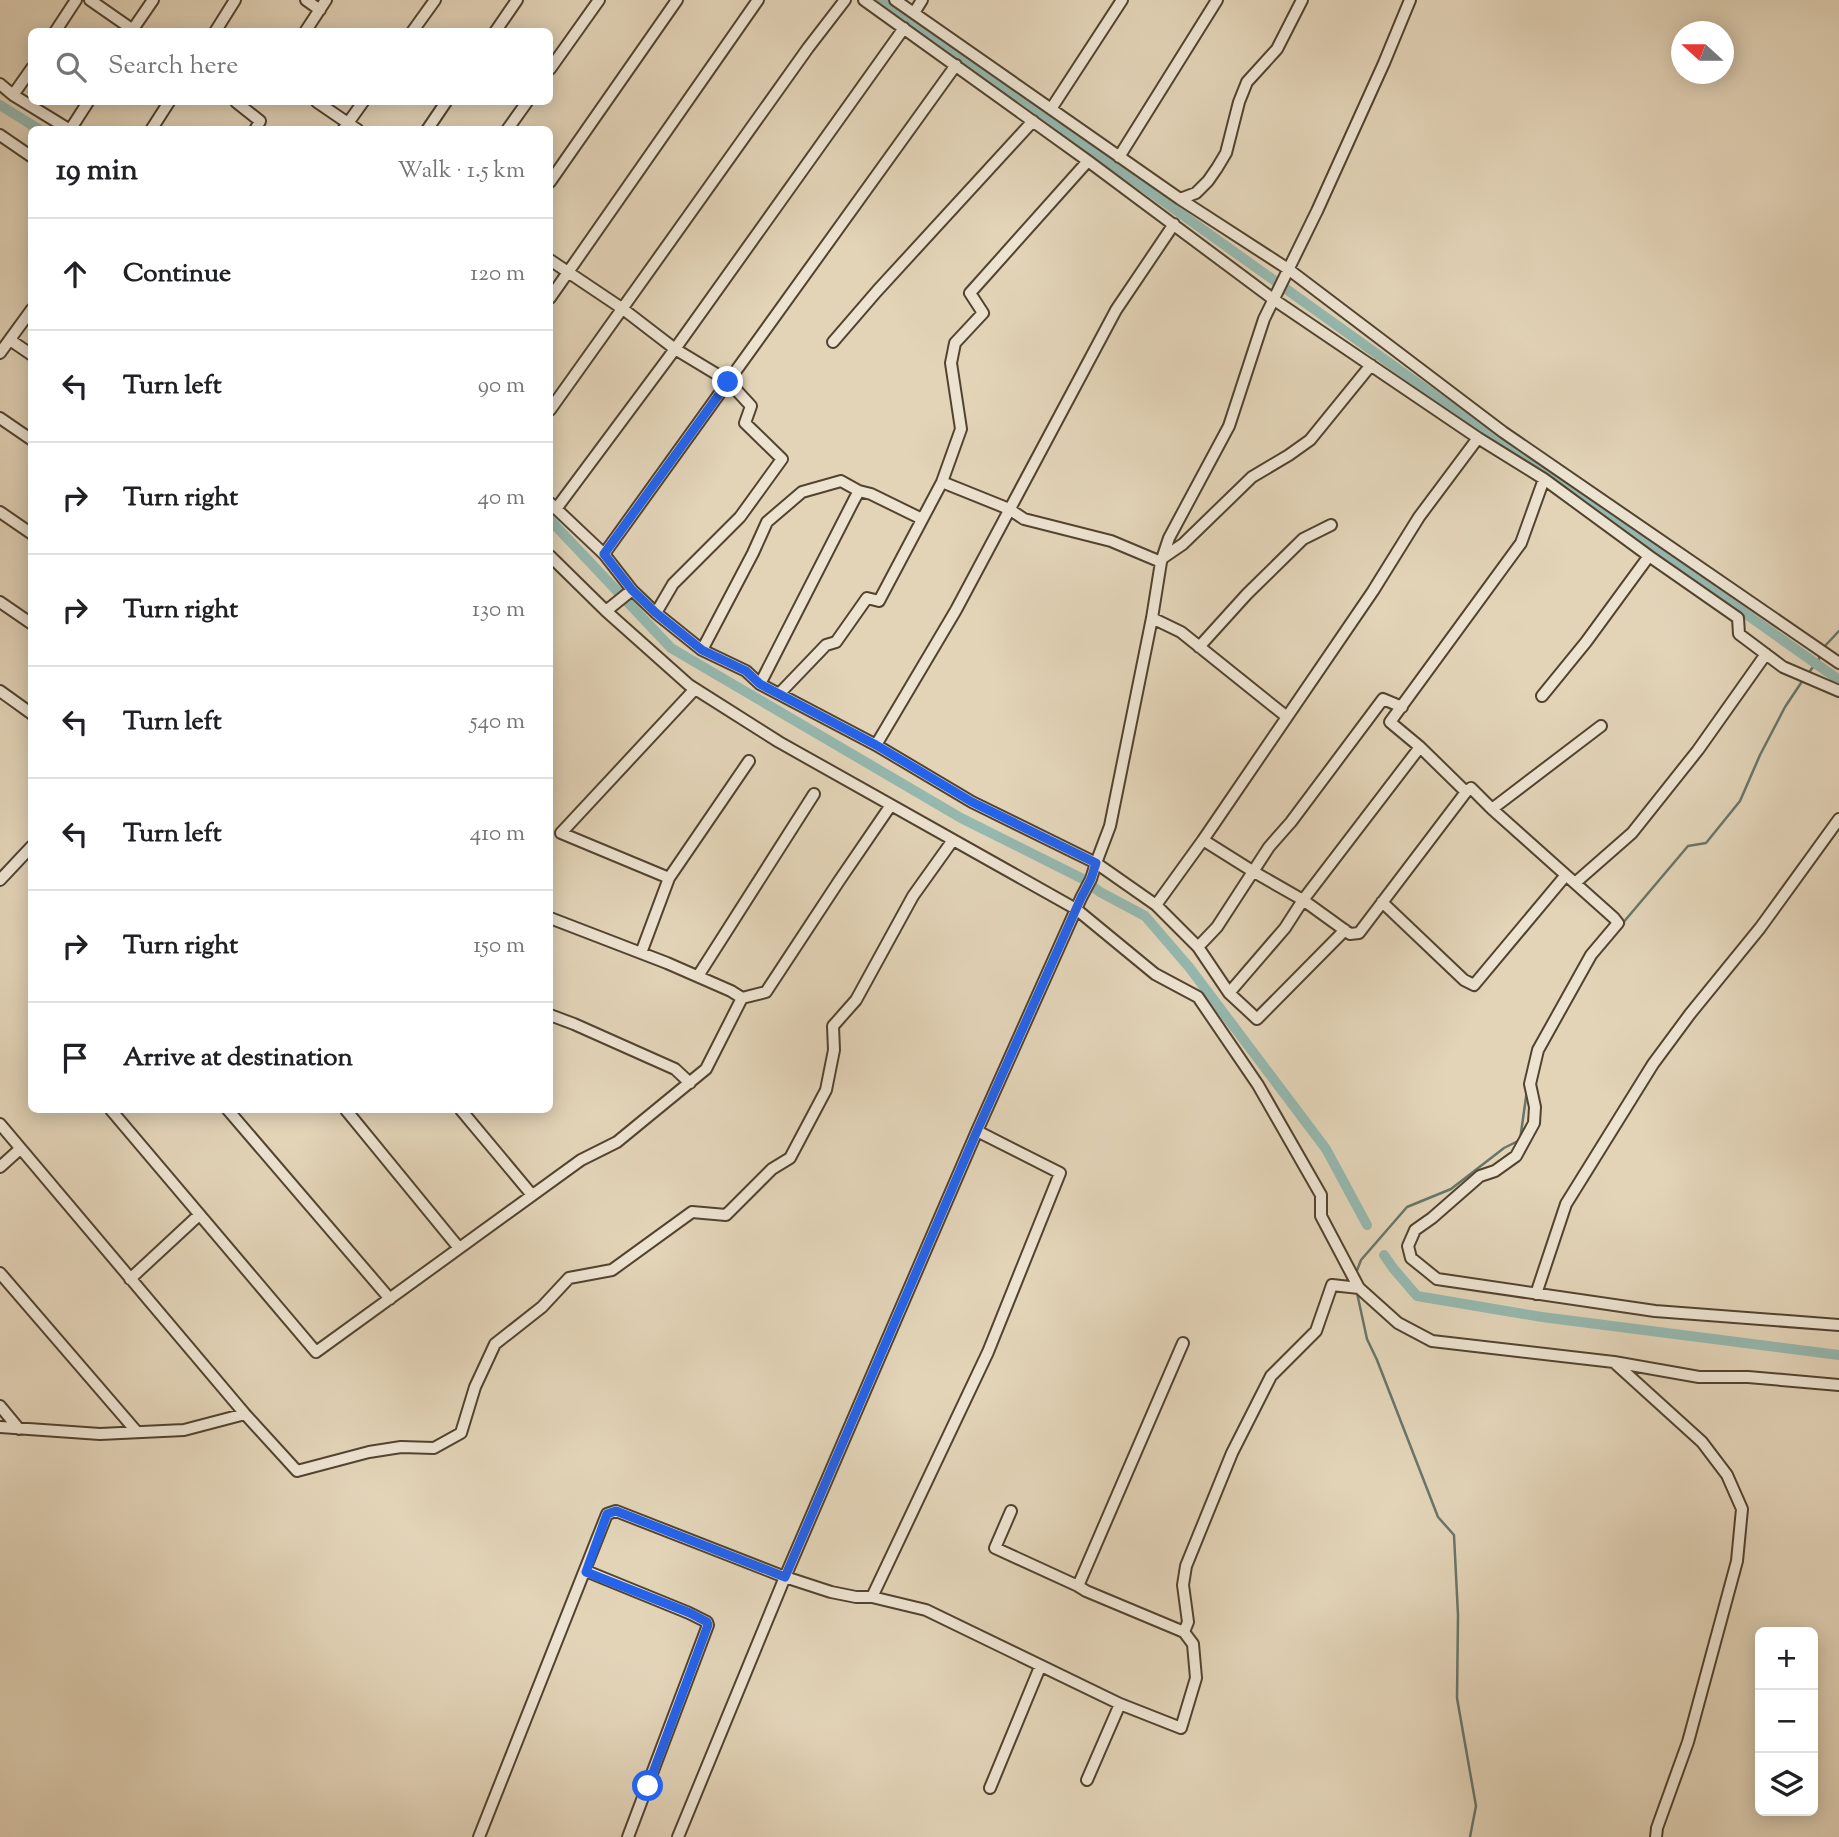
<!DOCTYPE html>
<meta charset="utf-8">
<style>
:root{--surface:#fff;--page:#f2f2f2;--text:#202124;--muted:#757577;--line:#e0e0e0}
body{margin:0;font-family:"Sorts Mill Goudy",serif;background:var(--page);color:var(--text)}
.controls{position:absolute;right:21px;bottom:21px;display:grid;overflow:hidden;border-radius:10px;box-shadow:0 4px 18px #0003}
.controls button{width:63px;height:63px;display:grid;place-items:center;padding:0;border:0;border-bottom:2px solid var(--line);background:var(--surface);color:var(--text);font:35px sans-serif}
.compass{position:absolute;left:1671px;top:21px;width:63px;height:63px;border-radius:50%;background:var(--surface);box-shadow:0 4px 18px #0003;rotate:291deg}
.stop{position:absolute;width:21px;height:21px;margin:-16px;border:5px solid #2563eb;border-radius:50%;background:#fff}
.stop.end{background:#2563eb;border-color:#fff;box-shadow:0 2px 7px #0008}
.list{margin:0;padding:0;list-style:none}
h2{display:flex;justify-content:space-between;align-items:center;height:91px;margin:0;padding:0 28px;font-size:30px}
h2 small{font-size:23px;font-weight:400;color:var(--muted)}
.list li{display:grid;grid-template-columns:46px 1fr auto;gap:21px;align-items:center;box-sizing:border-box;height:112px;padding:0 28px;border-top:2px solid var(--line)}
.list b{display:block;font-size:26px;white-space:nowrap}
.list em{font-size:23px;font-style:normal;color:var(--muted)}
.icon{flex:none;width:38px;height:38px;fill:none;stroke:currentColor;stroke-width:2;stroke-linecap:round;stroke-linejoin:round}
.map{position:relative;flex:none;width:1839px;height:1837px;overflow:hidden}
.search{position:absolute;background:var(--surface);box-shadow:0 4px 18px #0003;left:28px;top:28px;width:525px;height:77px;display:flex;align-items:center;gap:18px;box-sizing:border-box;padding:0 24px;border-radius:10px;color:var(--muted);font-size:26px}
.panel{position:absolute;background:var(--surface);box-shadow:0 4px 18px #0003;left:28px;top:126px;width:525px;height:987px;border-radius:10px}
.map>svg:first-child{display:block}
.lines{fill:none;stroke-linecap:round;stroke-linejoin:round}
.stream{stroke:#677669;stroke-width:2.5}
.canal{stroke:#95b8af;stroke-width:10}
.minor-casing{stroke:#52432f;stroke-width:14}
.minor{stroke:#ede3d1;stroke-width:10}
.route{stroke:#2563eb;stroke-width:9}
</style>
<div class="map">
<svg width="1839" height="1837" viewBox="0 0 1839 1837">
<rect width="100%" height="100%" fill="#e3d4b8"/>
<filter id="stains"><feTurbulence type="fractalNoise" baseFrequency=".00286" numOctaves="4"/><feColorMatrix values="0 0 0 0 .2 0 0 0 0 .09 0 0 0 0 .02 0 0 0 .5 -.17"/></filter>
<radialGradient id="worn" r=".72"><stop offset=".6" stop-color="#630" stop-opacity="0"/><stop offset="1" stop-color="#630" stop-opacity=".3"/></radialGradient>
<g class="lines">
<path class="stream" d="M 1823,648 L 1839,631
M 1807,675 L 1819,659 L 1820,654
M 1622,924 L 1688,846 L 1706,843 L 1740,801 L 1760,755 L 1785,707 L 1803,680
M 1356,1273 L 1361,1260 L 1407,1207 L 1451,1189 L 1504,1148 L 1520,1140 L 1527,1090
M 1357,1293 L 1367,1339 L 1377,1360 L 1438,1517 L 1454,1535 L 1458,1615 L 1457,1698 L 1476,1806 L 1470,1837"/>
<path class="canal" d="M 882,0 L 1472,422 L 1595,507 L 1839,680
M 0,105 L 40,130
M 550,520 L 671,648 L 961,818 L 1083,879 L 1100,892 L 1145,916 L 1189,967 L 1326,1149 L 1367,1225
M 1384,1255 L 1393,1268 L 1417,1296 L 1542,1317 L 1839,1355"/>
<g class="minor-casing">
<path id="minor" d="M 90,0 L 136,32
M 306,0 L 320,10
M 864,0 L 1088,161 L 1273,299 L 1478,438 L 1544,479 L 1649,556 L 1738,618 L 1739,634 L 1783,667 L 1839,691
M 895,0 L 1180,199 L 1288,269 L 1503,432 L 1839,663
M 914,13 L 922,0
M 55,32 L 76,0
M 131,32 L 153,0
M 215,32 L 235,0
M 305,32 L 326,0
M 412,32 L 435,0
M 495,32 L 517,0
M 550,69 L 599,0
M 0,84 L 13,95 L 70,130
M 13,95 L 32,68
M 236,102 L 260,121 L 255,130
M 317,102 L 358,130
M 1051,109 L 1122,0
M 70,130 L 88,102
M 151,130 L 169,102
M 343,130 L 363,102
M 427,130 L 446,102
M 507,130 L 527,102
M 0,135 L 32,157
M 1119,157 L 1217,0
M 550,182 L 677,0
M 1180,199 L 1196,193 L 1208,181 L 1217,168 L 1226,153 L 1239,102 L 1247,82 L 1277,49 L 1302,0
M 550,260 L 623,309 L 675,349 L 728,381 L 751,406 L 745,423 L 782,459 L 740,517 L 673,584 L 656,613
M 550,298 L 758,0
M 10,340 L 32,355
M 833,342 L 877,291 L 1033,121
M 0,353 L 32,309
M 550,410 L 808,48 L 845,0
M 0,418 L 32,440
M 1544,479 L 1521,543 L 1390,722 L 1420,747 L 1466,792 L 1471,788 L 1492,809 L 1614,918 L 1618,923 L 1591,955 L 1538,1050 L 1530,1084 L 1535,1107 L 1534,1123 L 1516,1156 L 1495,1171 L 1480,1176 L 1432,1218 L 1415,1230 L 1408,1246 L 1411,1258 L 1437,1279 L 1655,1311 L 1839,1325
M 942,482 L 1009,509 L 1024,519 L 1111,541 L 1161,562
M 550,503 L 604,554 L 632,590 L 656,613 L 702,650 L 746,671 L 760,684 L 876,745 L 972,802 L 1096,863 L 1156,905 L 1198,947 L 1229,993 L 1257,1019 L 1345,930
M 556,509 L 675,349 L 904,28
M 0,512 L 32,534
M 604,554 L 956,65
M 550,556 L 606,611 L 689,685 L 779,742 L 1076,909 L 1155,974 L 1198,997 L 1258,1085 L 1321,1195 L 1321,1216 L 1359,1288 L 1398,1323 L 1432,1341 L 1614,1362 L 1699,1377 L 1748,1377 L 1839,1385
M 1164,557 L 1183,544 L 1252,477 L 1289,455 L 1310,440 L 1371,365
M 0,602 L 32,624
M 606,611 L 632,590
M 1152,618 L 1181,632 L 1287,717
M 1199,647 L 1247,594 L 1303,539 L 1331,525
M 702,650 L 753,553 L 767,522 L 802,492 L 841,481 L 859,491
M 760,684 L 854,500 L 859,491 L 871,494 L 922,519
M 0,691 L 32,714
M 779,694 L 826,645 L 836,642 L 867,598 L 879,601 L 942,482 L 961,429 L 951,363 L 955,343 L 983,313 L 970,293 L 1088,161
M 1542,696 L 1586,642 L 1649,556
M 876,745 L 956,610 L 1116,310 L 1174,224
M 1466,792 L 1359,933 L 1350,934 L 1303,900 L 1254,872 L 1203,840 L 1373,591 L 1419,517 L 1478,438
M 1492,809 L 1601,726
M 669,878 L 749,761
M 0,880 L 32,846
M 1575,883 L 1632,833 L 1698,750 L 1766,654
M 1382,902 L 1464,980 L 1474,985 L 1566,875
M 1156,905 L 1203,840
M 550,918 L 667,963 L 731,991 L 742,998
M 1198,947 L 1217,927 L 1269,847 L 1291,822 L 1383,699 L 1402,707
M 641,953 L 669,878 L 561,833 L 695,689
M 698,976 L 814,794
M 1229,993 L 1285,928 L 1303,900 L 1420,747
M 550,1015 L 574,1024 L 675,1069 L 690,1083
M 111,1110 L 316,1352 L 581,1160 L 617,1142 L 706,1069 L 742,998 L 766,992 L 839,881 L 891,805
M 228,1110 L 390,1299
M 346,1110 L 459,1248
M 461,1110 L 532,1195
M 0,1124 L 245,1414 L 297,1471 L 369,1452 L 401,1447 L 434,1448 L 461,1433 L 475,1387 L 495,1344 L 542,1307 L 569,1278 L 612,1270 L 692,1212 L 726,1215 L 772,1169 L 790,1158 L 826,1090 L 834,1050 L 833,1026 L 856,1000 L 913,896 L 953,840
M 0,1167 L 20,1149
M 0,1273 L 137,1432
M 130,1279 L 199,1215
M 1536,1294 L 1566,1204 L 1653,1064 L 1690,1014 L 1760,928 L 1839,819
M 1616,1364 L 1702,1442 L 1727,1475 L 1742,1509 L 1737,1561 L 1688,1742 L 1657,1828 L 1656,1837
M 0,1406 L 19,1429
M 0,1427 L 100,1434 L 184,1430 L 245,1414
M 586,1571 L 689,1613 L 707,1622 L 708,1625 L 628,1837
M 1078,1586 L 1183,1343
M 872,1597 L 988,1352 L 1060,1173 L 977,1131
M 1184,1632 L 1188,1622 L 1183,1585 L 1186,1566 L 1232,1453 L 1271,1376 L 1316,1331 L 1332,1285 L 1359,1288
M 1087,1780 L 1120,1704
M 990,1788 L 1040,1667
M 479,1837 L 607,1514 L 616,1511 L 785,1577 L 831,1592 L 856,1597 L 872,1597 L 926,1610 L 1120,1704 L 1181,1728 L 1196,1678 L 1193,1644 L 1184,1632 L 1086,1591 L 1078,1586 L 995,1548 L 1011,1511
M 678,1837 L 785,1577 L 977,1131 L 1081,898 L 1091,879 L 1096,863 L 1110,826 L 1152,618 L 1161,562 L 1169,538 L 1229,426 L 1264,319 L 1317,211 L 1384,63 L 1410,0"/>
</g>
<use href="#minor" class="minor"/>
</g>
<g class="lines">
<path class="route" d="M 648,1786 L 708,1625 L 707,1622 L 690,1613 L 586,1572 L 607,1514 L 616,1511 L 785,1577 L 977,1131 L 1081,898 L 1091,879 L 1096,863 L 972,802 L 876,745 L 760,684 L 746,671 L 702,650 L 656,613 L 632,590 L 604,554 L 728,382"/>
</g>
<rect width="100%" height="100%" filter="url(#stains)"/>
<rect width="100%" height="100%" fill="url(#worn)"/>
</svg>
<div class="controls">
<button>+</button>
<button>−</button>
<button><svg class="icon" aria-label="layers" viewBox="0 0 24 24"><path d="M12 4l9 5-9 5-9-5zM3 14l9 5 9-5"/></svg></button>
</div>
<svg class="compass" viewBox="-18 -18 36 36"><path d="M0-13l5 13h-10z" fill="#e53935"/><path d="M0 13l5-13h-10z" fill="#757577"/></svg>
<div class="stop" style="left:648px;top:1786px"></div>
<div class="stop end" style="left:728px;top:382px"></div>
<div class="search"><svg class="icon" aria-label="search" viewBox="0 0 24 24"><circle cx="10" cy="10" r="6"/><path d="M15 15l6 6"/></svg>Search here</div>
<section class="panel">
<h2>19 min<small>Walk · 1.5 km</small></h2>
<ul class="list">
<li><svg class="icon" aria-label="ahead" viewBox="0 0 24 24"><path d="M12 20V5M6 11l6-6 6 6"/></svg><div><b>Continue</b></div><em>120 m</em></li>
<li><svg class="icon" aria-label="left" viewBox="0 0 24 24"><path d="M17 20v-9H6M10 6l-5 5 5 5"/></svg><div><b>Turn left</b></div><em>90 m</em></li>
<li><svg class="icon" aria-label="right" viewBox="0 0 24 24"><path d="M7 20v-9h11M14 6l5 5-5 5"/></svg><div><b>Turn right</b></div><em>40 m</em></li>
<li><svg class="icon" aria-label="right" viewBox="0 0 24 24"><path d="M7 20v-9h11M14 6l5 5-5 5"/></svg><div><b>Turn right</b></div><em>130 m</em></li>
<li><svg class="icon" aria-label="left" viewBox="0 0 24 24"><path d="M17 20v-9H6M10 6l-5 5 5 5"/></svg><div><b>Turn left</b></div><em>540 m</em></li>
<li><svg class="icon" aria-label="left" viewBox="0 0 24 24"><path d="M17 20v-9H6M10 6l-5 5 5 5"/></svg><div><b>Turn left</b></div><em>410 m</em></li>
<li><svg class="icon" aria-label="right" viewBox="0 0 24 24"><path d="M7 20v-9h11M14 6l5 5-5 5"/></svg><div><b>Turn right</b></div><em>150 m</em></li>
<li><svg class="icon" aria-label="arrive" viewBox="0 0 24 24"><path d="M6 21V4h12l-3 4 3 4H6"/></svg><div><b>Arrive at destination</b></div></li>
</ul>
</section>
</div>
